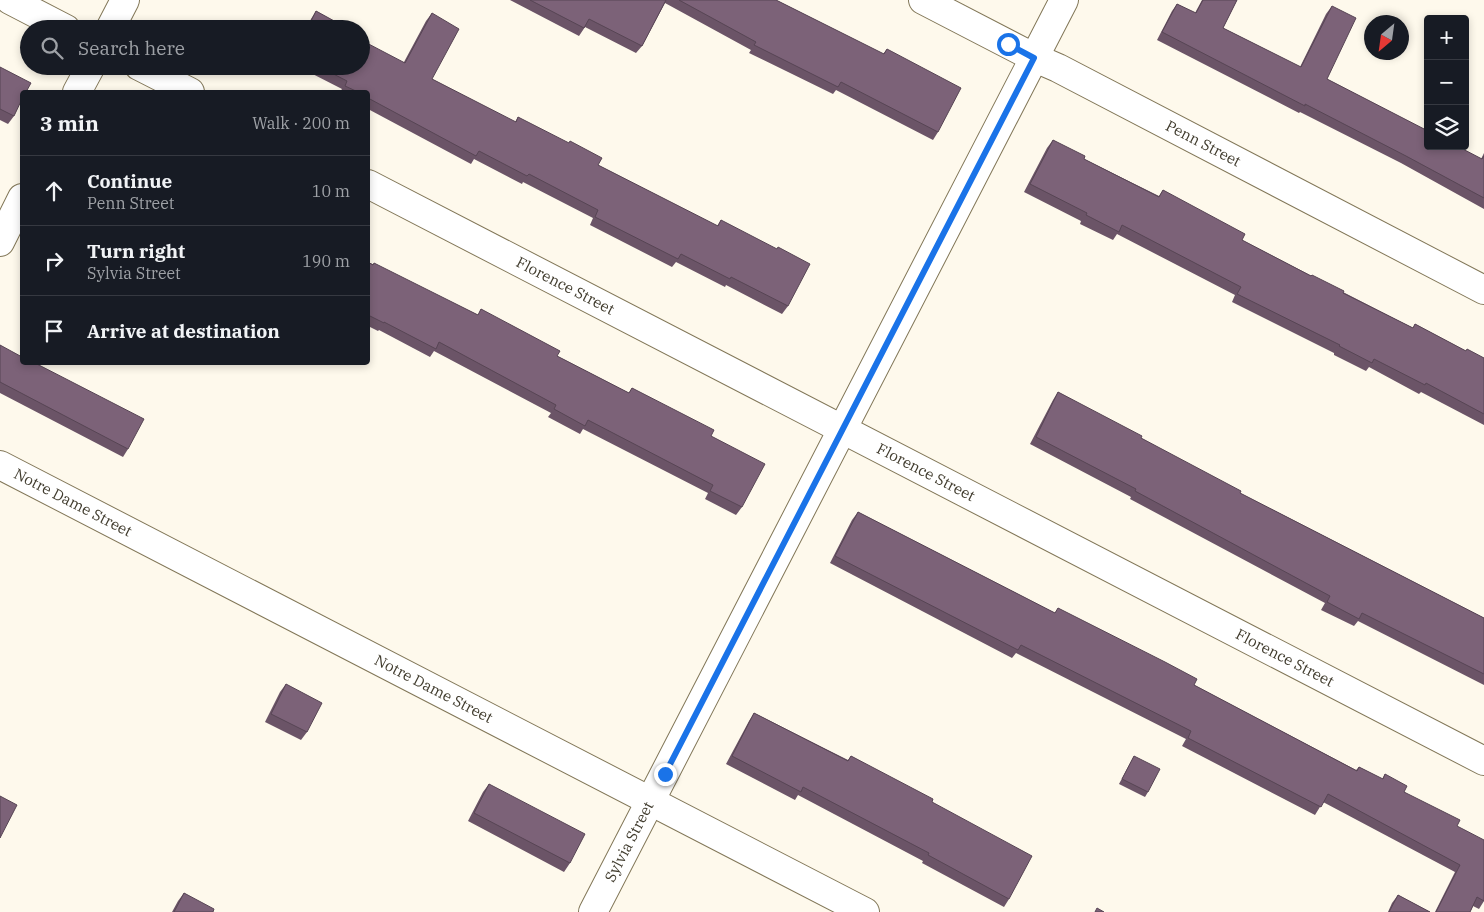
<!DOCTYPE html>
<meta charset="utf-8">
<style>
:root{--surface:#171b24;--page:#242831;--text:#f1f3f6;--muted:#9ea1a6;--line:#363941}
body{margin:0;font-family:"IBM Plex Serif",serif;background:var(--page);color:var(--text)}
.controls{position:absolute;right:15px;top:15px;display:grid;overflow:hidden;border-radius:5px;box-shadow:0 2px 8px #0003}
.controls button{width:45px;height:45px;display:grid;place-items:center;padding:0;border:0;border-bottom:1px solid var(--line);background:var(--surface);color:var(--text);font:25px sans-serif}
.compass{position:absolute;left:1364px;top:15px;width:45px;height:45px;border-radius:50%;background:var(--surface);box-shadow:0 2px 8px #0003;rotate:209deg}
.stop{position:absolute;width:15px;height:15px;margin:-11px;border:4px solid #1a73e8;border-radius:50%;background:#fff}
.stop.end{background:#1a73e8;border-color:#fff;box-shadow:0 1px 5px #0008}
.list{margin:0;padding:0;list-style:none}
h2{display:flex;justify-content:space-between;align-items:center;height:65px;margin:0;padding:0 20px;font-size:21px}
h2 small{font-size:16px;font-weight:400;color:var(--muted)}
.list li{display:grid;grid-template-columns:32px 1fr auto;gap:15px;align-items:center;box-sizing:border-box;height:70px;padding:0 20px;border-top:1px solid var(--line)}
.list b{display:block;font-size:19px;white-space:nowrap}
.list p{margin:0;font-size:16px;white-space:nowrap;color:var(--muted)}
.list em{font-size:16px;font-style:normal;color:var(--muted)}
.icon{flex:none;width:28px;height:28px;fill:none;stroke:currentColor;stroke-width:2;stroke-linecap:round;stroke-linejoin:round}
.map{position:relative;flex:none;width:1484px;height:912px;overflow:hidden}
.search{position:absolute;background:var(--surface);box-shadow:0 2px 8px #0003;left:20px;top:20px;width:350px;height:55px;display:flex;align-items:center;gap:12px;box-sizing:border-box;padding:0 18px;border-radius:28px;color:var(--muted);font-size:19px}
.panel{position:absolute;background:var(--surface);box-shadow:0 2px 8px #0003;left:20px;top:90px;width:350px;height:275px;border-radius:5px}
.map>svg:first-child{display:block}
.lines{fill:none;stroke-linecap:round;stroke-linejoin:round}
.minor-casing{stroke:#827758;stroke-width:30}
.minor{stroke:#fff;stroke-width:28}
.wall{fill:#6b5467}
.building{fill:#7c6278;stroke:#574554}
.route{stroke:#1a73e8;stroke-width:6}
.labels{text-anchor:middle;stroke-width:5;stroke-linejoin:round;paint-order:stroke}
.street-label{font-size:15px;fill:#413c2e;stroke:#fff}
</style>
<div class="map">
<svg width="1484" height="912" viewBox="0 0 1484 912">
<rect width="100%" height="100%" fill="#fef9ec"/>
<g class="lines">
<g class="minor-casing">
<g id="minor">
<path d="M 10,0 L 66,29"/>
<path id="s1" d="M 923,0 L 1035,58 L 1058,68 L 1484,290"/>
<path d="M 110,29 L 125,0"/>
<path d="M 139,66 L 190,92"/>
<path d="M 77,92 L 91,66"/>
<path id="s2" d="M 368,184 L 1484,761"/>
<path d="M 0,242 L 22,198"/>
<path id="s3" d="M 0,465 L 865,912"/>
<path id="s4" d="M 593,912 L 1064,0"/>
</g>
</g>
<use href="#minor" class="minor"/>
</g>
<path class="wall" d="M 510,0 L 776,0 L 883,54 L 887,49 L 938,132 L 933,140 L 836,90 L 833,94 L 749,53 L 751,50 L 665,3 L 642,46 L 636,53 L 585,27 L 579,36 Z
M 1202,0 L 1237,0 L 1223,28 L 1300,67 L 1326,14 L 1332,6 L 1327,79 L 1481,159 L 1484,153 L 1484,209 L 1401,163 L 1300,112 L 1299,113 L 1157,40 L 1172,11 L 1177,4 L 1195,13 Z
M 316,11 L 347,29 L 306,29 L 311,19 Z
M 432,13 L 432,79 L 515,122 L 518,117 L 598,165 L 717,226 L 721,220 L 788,306 L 782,314 L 726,285 L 725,287 L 676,262 L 672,267 L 590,225 L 593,218 L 523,182 L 522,184 L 474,159 L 471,164 L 368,109 L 368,92 L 340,92 L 342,89 L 297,66 L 361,66 L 404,62 L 426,21 Z
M 0,67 L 14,116 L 8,124 L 0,120 Z
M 1053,140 L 1084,159 L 1159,196 L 1163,190 L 1242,240 L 1413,328 L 1415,324 L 1466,351 L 1484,358 L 1484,425 L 1421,392 L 1419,394 L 1369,367 L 1366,371 L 1334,355 L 1334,353 L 1232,302 L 1235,295 L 1117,234 L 1113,240 L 1080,224 L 1081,221 L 1024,192 L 1047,148 Z
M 368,262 L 478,315 L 481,309 L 557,356 L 629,393 L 632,388 L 711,436 L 742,507 L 736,515 L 705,499 L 708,493 L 583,429 L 580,434 L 548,417 L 551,413 L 434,351 L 430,357 L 379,330 L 378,331 L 368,326 Z
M 0,345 L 128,449 L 123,457 L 0,393 Z
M 1058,392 L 1240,493 L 1484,618 L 1484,685 L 1358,621 L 1354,626 L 1321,610 L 1325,603 L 1130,499 L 1131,497 L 1030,444 L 1053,400 Z
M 858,512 L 1055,613 L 1058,608 L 1194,685 L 1356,770 L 1359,767 L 1382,779 L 1385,774 L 1404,792 L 1457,826 L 1484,901 L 1479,909 L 1473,906 L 1470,912 L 1435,912 L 1455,872 L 1323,802 L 1315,815 L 1182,746 L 1186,739 L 1016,653 L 1012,658 L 830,563 L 852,520 Z
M 286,684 L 307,732 L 301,740 L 265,722 L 280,692 Z
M 754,713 L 848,760 L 851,756 L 932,802 L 1009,899 L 1004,907 L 922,863 L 923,861 L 798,795 L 795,800 L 726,764 L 749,721 Z
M 1134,756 L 1148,792 L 1145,797 L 1119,784 Z
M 489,784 L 570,863 L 564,872 L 468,821 L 483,792 Z
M 184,893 L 213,912 L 172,912 L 178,901 Z
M 1398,895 L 1430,912 L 1388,912 L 1392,903 Z"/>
<path class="building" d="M 530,0 L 666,0 L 642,46 L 589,19 L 584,28 Z
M 679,0 L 776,0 L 884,54 L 887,49 L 961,88 L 938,132 L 841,82 L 838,87 L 754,45 L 756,42 Z
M 1203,0 L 1237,0 L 1223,28 L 1301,67 L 1332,6 L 1356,18 L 1327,79 L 1428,131 L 1428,146 L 1457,146 L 1482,159 L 1484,156 L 1484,198 L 1406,156 L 1305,104 L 1305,106 L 1162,32 L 1177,4 L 1196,13 Z
M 316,11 L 347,28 L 347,29 L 307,29 Z
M 432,13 L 459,29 L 432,79 L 516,122 L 518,117 L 569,143 L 570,141 L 602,158 L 598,165 L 718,226 L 721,220 L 777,249 L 778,247 L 810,264 L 788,306 L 731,277 L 730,279 L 681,254 L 678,259 L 595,217 L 598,210 L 529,174 L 527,176 L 479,151 L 476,156 L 368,98 L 368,92 L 358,92 L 345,86 L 347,81 L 318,66 L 361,66 L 361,40 L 405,63 Z
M 0,67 L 31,83 L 26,92 L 22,92 L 22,99 L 14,116 L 0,109 Z
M 1053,140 L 1085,156 L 1084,159 L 1159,197 L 1163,190 L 1245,234 L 1242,240 L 1311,276 L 1312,275 L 1344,291 L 1343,293 L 1413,328 L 1415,324 L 1466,351 L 1467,349 L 1484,358 L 1484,414 L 1426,383 L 1425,385 L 1374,359 L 1372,363 L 1339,346 L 1340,345 L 1237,294 L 1241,287 L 1122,225 L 1119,232 L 1086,215 L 1087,213 L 1030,184 Z
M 368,262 L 373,265 L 374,263 L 478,315 L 481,309 L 560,351 L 557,356 L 629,393 L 632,388 L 714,430 L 711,436 L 765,464 L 742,507 L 710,491 L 713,485 L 588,420 L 585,426 L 554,409 L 556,405 L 439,342 L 436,349 L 384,322 L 384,323 L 368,315 Z
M 0,345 L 22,357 L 22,362 L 33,362 L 144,419 L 128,449 L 0,382 Z
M 1058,392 L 1142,436 L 1141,438 L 1241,491 L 1240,493 L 1484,618 L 1484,674 L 1362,613 L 1359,619 L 1327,602 L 1330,596 L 1135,491 L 1136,489 L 1036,437 Z
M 858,512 L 1055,613 L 1058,608 L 1165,662 L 1197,679 L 1194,685 L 1357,771 L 1359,767 L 1383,779 L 1385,774 L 1407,786 L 1404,792 L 1460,820 L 1457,826 L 1484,840 L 1484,901 L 1477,897 L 1470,912 L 1436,912 L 1460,865 L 1328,794 L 1321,807 L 1188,738 L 1191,731 L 1021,645 L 1018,650 L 835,556 Z
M 286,684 L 322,703 L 307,732 L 271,714 Z
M 754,713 L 848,761 L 851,756 L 933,799 L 932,802 L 1032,856 L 1009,899 L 928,855 L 929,853 L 803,787 L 801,792 L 732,756 Z
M 1134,756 L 1160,769 L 1148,792 L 1122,779 Z
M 489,784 L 585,834 L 570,863 L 474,813 Z
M 0,796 L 17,805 L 0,838 Z
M 184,893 L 214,909 L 213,912 L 174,912 Z
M 1398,895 L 1430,912 L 1389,912 Z
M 1097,908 L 1104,912 L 1095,912 Z"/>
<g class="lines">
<path class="route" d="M 665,774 L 1034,58 L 1008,44"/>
</g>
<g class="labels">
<g class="street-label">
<text dy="5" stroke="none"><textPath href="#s1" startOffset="315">Penn Street</textPath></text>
<text dy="5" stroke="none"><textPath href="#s2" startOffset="222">Florence Street</textPath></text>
<text dy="5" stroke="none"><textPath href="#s2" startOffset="628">Florence Street</textPath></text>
<text dy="5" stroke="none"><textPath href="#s3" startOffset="82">Notre Dame Street</textPath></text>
<text dy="5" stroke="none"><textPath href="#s2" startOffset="1032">Florence Street</textPath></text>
<text dy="5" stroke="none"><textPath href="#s3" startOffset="488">Notre Dame Street</textPath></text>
<text dy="5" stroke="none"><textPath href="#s4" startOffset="79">Sylvia Street</textPath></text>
</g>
</g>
</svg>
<div class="controls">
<button>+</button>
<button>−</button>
<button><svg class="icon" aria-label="layers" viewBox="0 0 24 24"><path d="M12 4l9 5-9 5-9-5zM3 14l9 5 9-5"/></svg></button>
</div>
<svg class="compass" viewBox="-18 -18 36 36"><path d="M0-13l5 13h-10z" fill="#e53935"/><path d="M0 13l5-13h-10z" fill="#9ea1a6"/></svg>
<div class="stop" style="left:1008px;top:44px"></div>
<div class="stop end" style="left:665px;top:774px"></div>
<div class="search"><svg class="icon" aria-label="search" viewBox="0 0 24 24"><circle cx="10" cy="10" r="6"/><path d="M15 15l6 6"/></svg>Search here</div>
<section class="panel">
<h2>3 min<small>Walk · 200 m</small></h2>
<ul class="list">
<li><svg class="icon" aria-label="ahead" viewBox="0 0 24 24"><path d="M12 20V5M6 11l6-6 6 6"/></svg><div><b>Continue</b><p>Penn Street</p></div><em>10 m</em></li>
<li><svg class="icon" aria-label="right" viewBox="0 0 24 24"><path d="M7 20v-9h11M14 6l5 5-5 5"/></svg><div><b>Turn right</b><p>Sylvia Street</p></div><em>190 m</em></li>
<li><svg class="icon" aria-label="arrive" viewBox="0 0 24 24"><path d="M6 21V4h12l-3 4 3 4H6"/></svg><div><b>Arrive at destination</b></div></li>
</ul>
</section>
</div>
